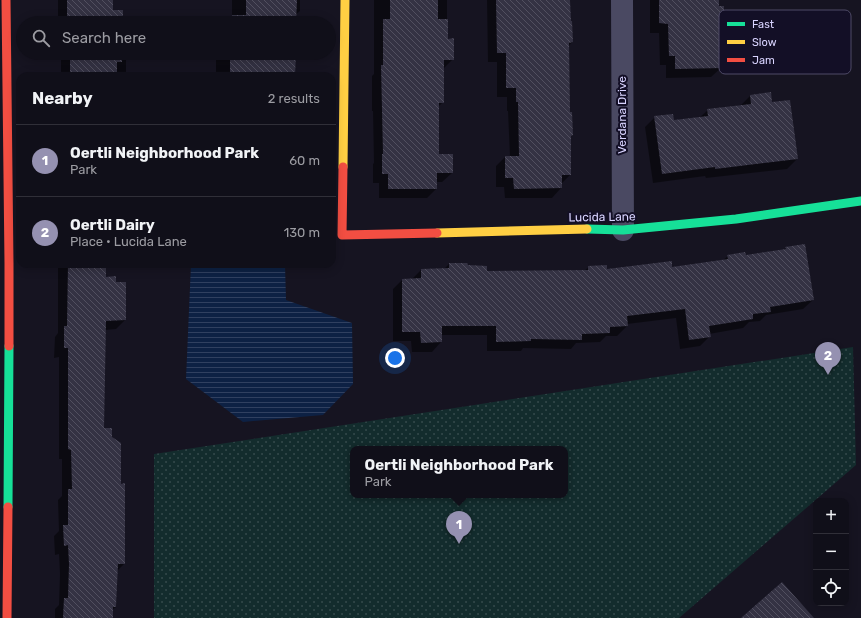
<!DOCTYPE html>
<meta charset="utf-8">
<style>
:root{--surface:#100f19;--page:#1e1d26;--text:#f1f3f6;--muted:#9c9ca2;--line:#302f38;--accent:#9591b1}
body{margin:0;font-family:Rubik,sans-serif;background:var(--page);color:var(--text)}
.controls{position:absolute;right:12px;bottom:12px;display:grid;overflow:hidden;border-radius:8px;box-shadow:0 2px 10px #0003}
.controls button{width:36px;height:36px;display:grid;place-items:center;padding:0;border:0;border-bottom:1px solid var(--line);background:var(--surface);color:var(--text);font:20px sans-serif}
.you{position:absolute;left:395px;top:358px;width:14px;height:14px;margin:-10px;border:3px solid #fff;border-radius:50%;background:#1a73e8;box-shadow:0 0 0 6px #1a73e833}
.badge{display:grid;place-items:center;width:26px;height:26px;border-radius:50%;background:var(--accent);color:#fff;font-size:13px;font-weight:700}
.pin{position:absolute;translate:-50% -33px;filter:drop-shadow(0 1px 2px #0008)}
.pin::after{content:'';position:absolute;top:21px;width:14px;height:12px;background:inherit;clip-path:polygon(0 0,100% 0,50% 100%)}
.popup{position:absolute;left:350px;top:446px;width:218px;height:52px;box-sizing:border-box;display:grid;place-content:center;border-radius:8px;background:var(--surface);filter:drop-shadow(0 1px 3px #0005);font-size:13px;white-space:nowrap;color:var(--muted)}
.popup b{font-size:15px;color:var(--text)}
.popup::after{content:'';position:absolute;left:50%;top:100%;margin-left:-8px;border:8px solid transparent;border-top-color:var(--surface)}
.list{margin:0;padding:0;list-style:none}
h2{display:flex;justify-content:space-between;align-items:center;height:52px;margin:0;padding:0 16px;font-size:17px}
h2 small{font-size:13px;font-weight:400;color:var(--muted)}
.list li{display:grid;grid-template-columns:26px 1fr auto;gap:12px;align-items:center;box-sizing:border-box;height:72px;padding:0 16px;border-top:1px solid var(--line)}
.list b{display:block;font-size:15px;white-space:nowrap}
.list p{margin:0;font-size:13px;white-space:nowrap;color:var(--muted)}
.list em{font-size:13px;font-style:normal;color:var(--muted)}
.icon{flex:none;width:22px;height:22px;fill:none;stroke:currentColor;stroke-width:2;stroke-linecap:round;stroke-linejoin:round}
.map{position:relative;flex:none;width:861px;height:618px;overflow:hidden}
.search{position:absolute;background:var(--surface);box-shadow:0 2px 10px #0003;left:16px;top:16px;width:320px;height:44px;display:flex;align-items:center;gap:10px;box-sizing:border-box;padding:0 14px;border-radius:22px;color:var(--muted);font-size:15px}
.panel{position:absolute;background:var(--surface);box-shadow:0 2px 10px #0003;left:16px;top:72px;width:320px;height:196px;border-radius:12px}
.map>svg:first-child{display:block}
.park{fill:url(#park-dots);fill-rule:evenodd}
.water{fill:url(#water-rules)}
.shadow{fill:#0007}
.building{fill:url(#building-back-hatch)}
.lines{fill:none;stroke-linecap:round;stroke-linejoin:round}
.street{stroke:#4a4962;stroke-width:22}
.fast{stroke:#16e098;stroke-width:9}
.slow{stroke:#ffcf43;stroke-width:9}
.jam{stroke:#f24e42;stroke-width:9}
.labels{text-anchor:middle;stroke-width:4;stroke-linejoin:round;paint-order:stroke}
.street-label{font-size:12px;fill:#d9d4ff;stroke:#130f26}
.key{fill:#130f26;stroke:#4e4a67;stroke-width:1}
.key-label{font-size:11px;fill:#d9d4ff}
</style>
<div class="map">
<svg width="861" height="618" viewBox="0 0 861 618">
<defs>
<pattern id="park-dots" width="8" height="8" patternUnits="userSpaceOnUse"><rect width="8" height="8" fill="#132c2d"/><path d="M2 2h.1M6 6h.1" fill="none" stroke="#354a4c" stroke-width="1.8" stroke-linecap="round"/></pattern>
<pattern id="water-rules" width="6" height="5" patternUnits="userSpaceOnUse"><rect width="6" height="5" fill="#0d2144"/><path d="M0 2.5h6" fill="none" stroke="#304060"/></pattern>
<pattern id="building-back-hatch" width="6" height="6" patternUnits="userSpaceOnUse"><rect width="6" height="6" fill="#343243"/><path d="M-1 5l2 2M0 0l6 6M5-1l2 2" fill="none" stroke="#514f5f"/></pattern>
</defs>
<rect width="100%" height="100%" fill="#161421"/>
<path class="park" d="M 853,347 L 856,465 L 679,618 L 154,618 L 154,454 ZM 353,449 L 565,449 L 565,495 L 353,495 Z"/>
<path class="water" d="M 191,264 L 285,264 L 286,300 L 352,323 L 353,384 L 323,415 L 243,422 L 186,379 Z"/>
<path class="shadow" d="M 58,0 L 112,0 L 112,11 L 122,23 L 58,23 Z
M 232,0 L 300,0 L 300,11 L 295,15 L 295,23 L 225,23 L 232,16 Z
M 374,0 L 447,0 L 447,40 L 453,59 L 443,69 L 443,102 L 438,107 L 438,155 L 452,173 L 442,182 L 436,182 L 436,189 L 427,198 L 379,198 L 379,183 L 373,183 L 373,164 L 374,163 L 373,111 L 372,111 L 372,76 L 374,74 Z
M 487,0 L 569,0 L 572,42 L 568,47 L 569,113 L 572,135 L 570,138 L 570,175 L 561,184 L 561,188 L 552,198 L 505,198 L 504,187 L 496,187 L 496,166 L 505,157 L 510,157 L 508,111 L 507,111 L 507,97 L 497,97 L 497,62 L 488,62 Z
M 650,0 L 718,0 L 723,32 L 736,49 L 726,59 L 721,59 L 721,68 L 711,77 L 666,78 L 666,65 L 660,65 L 659,33 L 650,33 Z
M 61,53 L 126,53 L 126,76 L 61,76 Z
M 216,53 L 295,53 L 295,76 L 216,76 Z
M 770,93 L 772,103 L 797,159 L 787,169 L 706,178 L 705,176 L 653,183 L 645,127 L 655,117 L 673,121 L 699,118 L 708,110 L 741,105 L 750,96 Z
M 786,248 L 813,300 L 803,309 L 766,315 L 760,321 L 749,322 L 743,328 L 709,334 L 709,337 L 700,346 L 680,349 L 676,318 L 627,324 L 627,326 L 617,336 L 606,336 L 600,342 L 576,343 L 571,349 L 523,348 L 521,351 L 487,351 L 487,335 L 441,335 L 441,342 L 432,352 L 412,352 L 411,341 L 393,341 L 393,289 L 402,280 L 412,279 L 421,270 L 444,269 L 449,264 L 467,266 L 486,272 L 584,271 L 589,267 L 606,270 L 671,268 L 722,261 L 728,256 L 745,256 L 782,251 Z
M 58,264 L 105,264 L 105,278 L 125,320 L 116,329 L 105,330 L 103,429 L 111,438 L 120,485 L 124,564 L 117,571 L 116,607 L 112,610 L 112,618 L 55,618 L 55,609 L 59,605 L 60,574 L 59,554 L 55,555 L 54,536 L 59,531 L 58,500 L 62,496 L 62,459 L 59,459 L 59,357 L 54,358 L 55,337 L 58,333 Z"/>
<path class="building" d="M 67,0 L 113,0 L 113,10 L 123,10 L 123,23 L 67,23 Z
M 246,0 L 297,0 L 296,23 L 232,23 L 232,15 L 246,15 Z
M 390,0 L 438,0 L 438,19 L 448,19 L 448,39 L 454,38 L 454,60 L 444,60 L 444,103 L 439,103 L 439,154 L 453,154 L 453,173 L 437,173 L 437,189 L 388,189 L 388,174 L 382,174 L 382,154 L 383,154 L 381,65 L 383,65 L 383,19 L 390,19 Z
M 496,0 L 570,0 L 571,21 L 572,21 L 573,42 L 569,43 L 570,112 L 572,112 L 573,135 L 571,136 L 571,175 L 562,175 L 562,188 L 514,189 L 513,178 L 505,178 L 505,156 L 519,156 L 518,102 L 516,102 L 516,88 L 506,88 L 506,53 L 497,53 Z
M 659,0 L 719,0 L 719,6 L 724,6 L 724,31 L 736,31 L 737,50 L 721,51 L 722,68 L 675,69 L 675,56 L 669,56 L 668,24 L 659,23 Z
M 70,53 L 122,53 L 122,62 L 117,62 L 117,76 L 70,76 Z
M 230,53 L 296,53 L 295,76 L 230,76 Z
M 771,92 L 772,102 L 790,100 L 798,159 L 715,169 L 715,167 L 662,174 L 654,116 L 673,114 L 674,120 L 708,116 L 707,109 L 751,104 L 750,95 Z
M 805,244 L 814,300 L 770,307 L 771,312 L 753,314 L 753,319 L 709,326 L 711,337 L 689,340 L 685,309 L 627,316 L 628,326 L 610,327 L 610,333 L 582,334 L 582,340 L 531,339 L 531,341 L 496,342 L 496,326 L 442,326 L 442,342 L 421,343 L 420,332 L 402,332 L 402,279 L 421,278 L 421,269 L 449,268 L 449,263 L 467,263 L 468,265 L 487,266 L 487,271 L 588,270 L 588,266 L 607,265 L 607,269 L 672,261 L 672,267 L 728,259 L 727,255 L 745,252 L 746,255 L 786,249 L 785,247 Z
M 68,264 L 106,264 L 106,277 L 116,276 L 116,282 L 126,282 L 126,320 L 106,321 L 104,428 L 112,428 L 112,437 L 121,443 L 121,484 L 125,483 L 125,564 L 118,564 L 116,607 L 113,607 L 113,618 L 63,618 L 64,598 L 68,598 L 69,564 L 68,545 L 64,546 L 63,525 L 68,525 L 68,489 L 72,489 L 71,450 L 68,449 L 68,348 L 64,348 L 64,326 L 67,326 Z
M 782,582 L 814,618 L 741,618 Z"/>
<g class="lines">
<path class="street" d="M 622,0 L 623,230"/>
<path class="fast" d="M 587,229 L 623,230 L 736,219 L 861,201
M 8,507 L 9,346"/>
<path class="slow" d="M 343,167 L 345,0
M 437,233 L 587,229"/>
<path class="jam" d="M 6,0 L 9,263 L 9,346
M 343,167 L 342,235 L 437,233
M 7,618 L 8,507"/>
</g>
<g class="labels">
<g class="street-label">
<text transform="translate(622 115) rotate(-90)" y="4">Verdana Drive</text>
<text transform="translate(602 217) rotate(-1)" y="4">Lucida Lane</text>
</g>
</g>
<rect x="719" y="10" width="132" height="64" rx="6" class="key"/>
<rect x="727" y="22" width="18" height="4" fill="#16e098"/>
<rect x="727" y="40" width="18" height="4" fill="#ffcf43"/>
<rect x="727" y="58" width="18" height="4" fill="#f24e42"/>
<g class="key-label">
<text x="752" y="28">Fast</text>
<text x="752" y="46">Slow</text>
<text x="752" y="64">Jam</text>
</g>
</svg>
<div class="controls">
<button>+</button>
<button>−</button>
<button><svg class="icon" aria-label="locate" viewBox="0 0 24 24"><circle cx="12" cy="12" r="6"/><path d="M12 2v4M12 18v4M2 12h4M18 12h4"/></svg></button>
</div>
<div class="you"></div>
<div class="pin badge" style="left:459px;top:544px">1</div>
<div class="popup"><b>Oertli Neighborhood Park</b>Park</div>
<div class="pin badge" style="left:828px;top:375px">2</div>
<div class="search"><svg class="icon" aria-label="search" viewBox="0 0 24 24"><circle cx="10" cy="10" r="6"/><path d="M15 15l6 6"/></svg>Search here</div>
<section class="panel">
<h2>Nearby<small>2 results</small></h2>
<ul class="list">
<li><span class="badge">1</span><div><b>Oertli Neighborhood Park</b><p>Park</p></div><em>60 m</em></li>
<li><span class="badge">2</span><div><b>Oertli Dairy</b><p>Place · Lucida Lane</p></div><em>130 m</em></li>
</ul>
</section>
</div>
